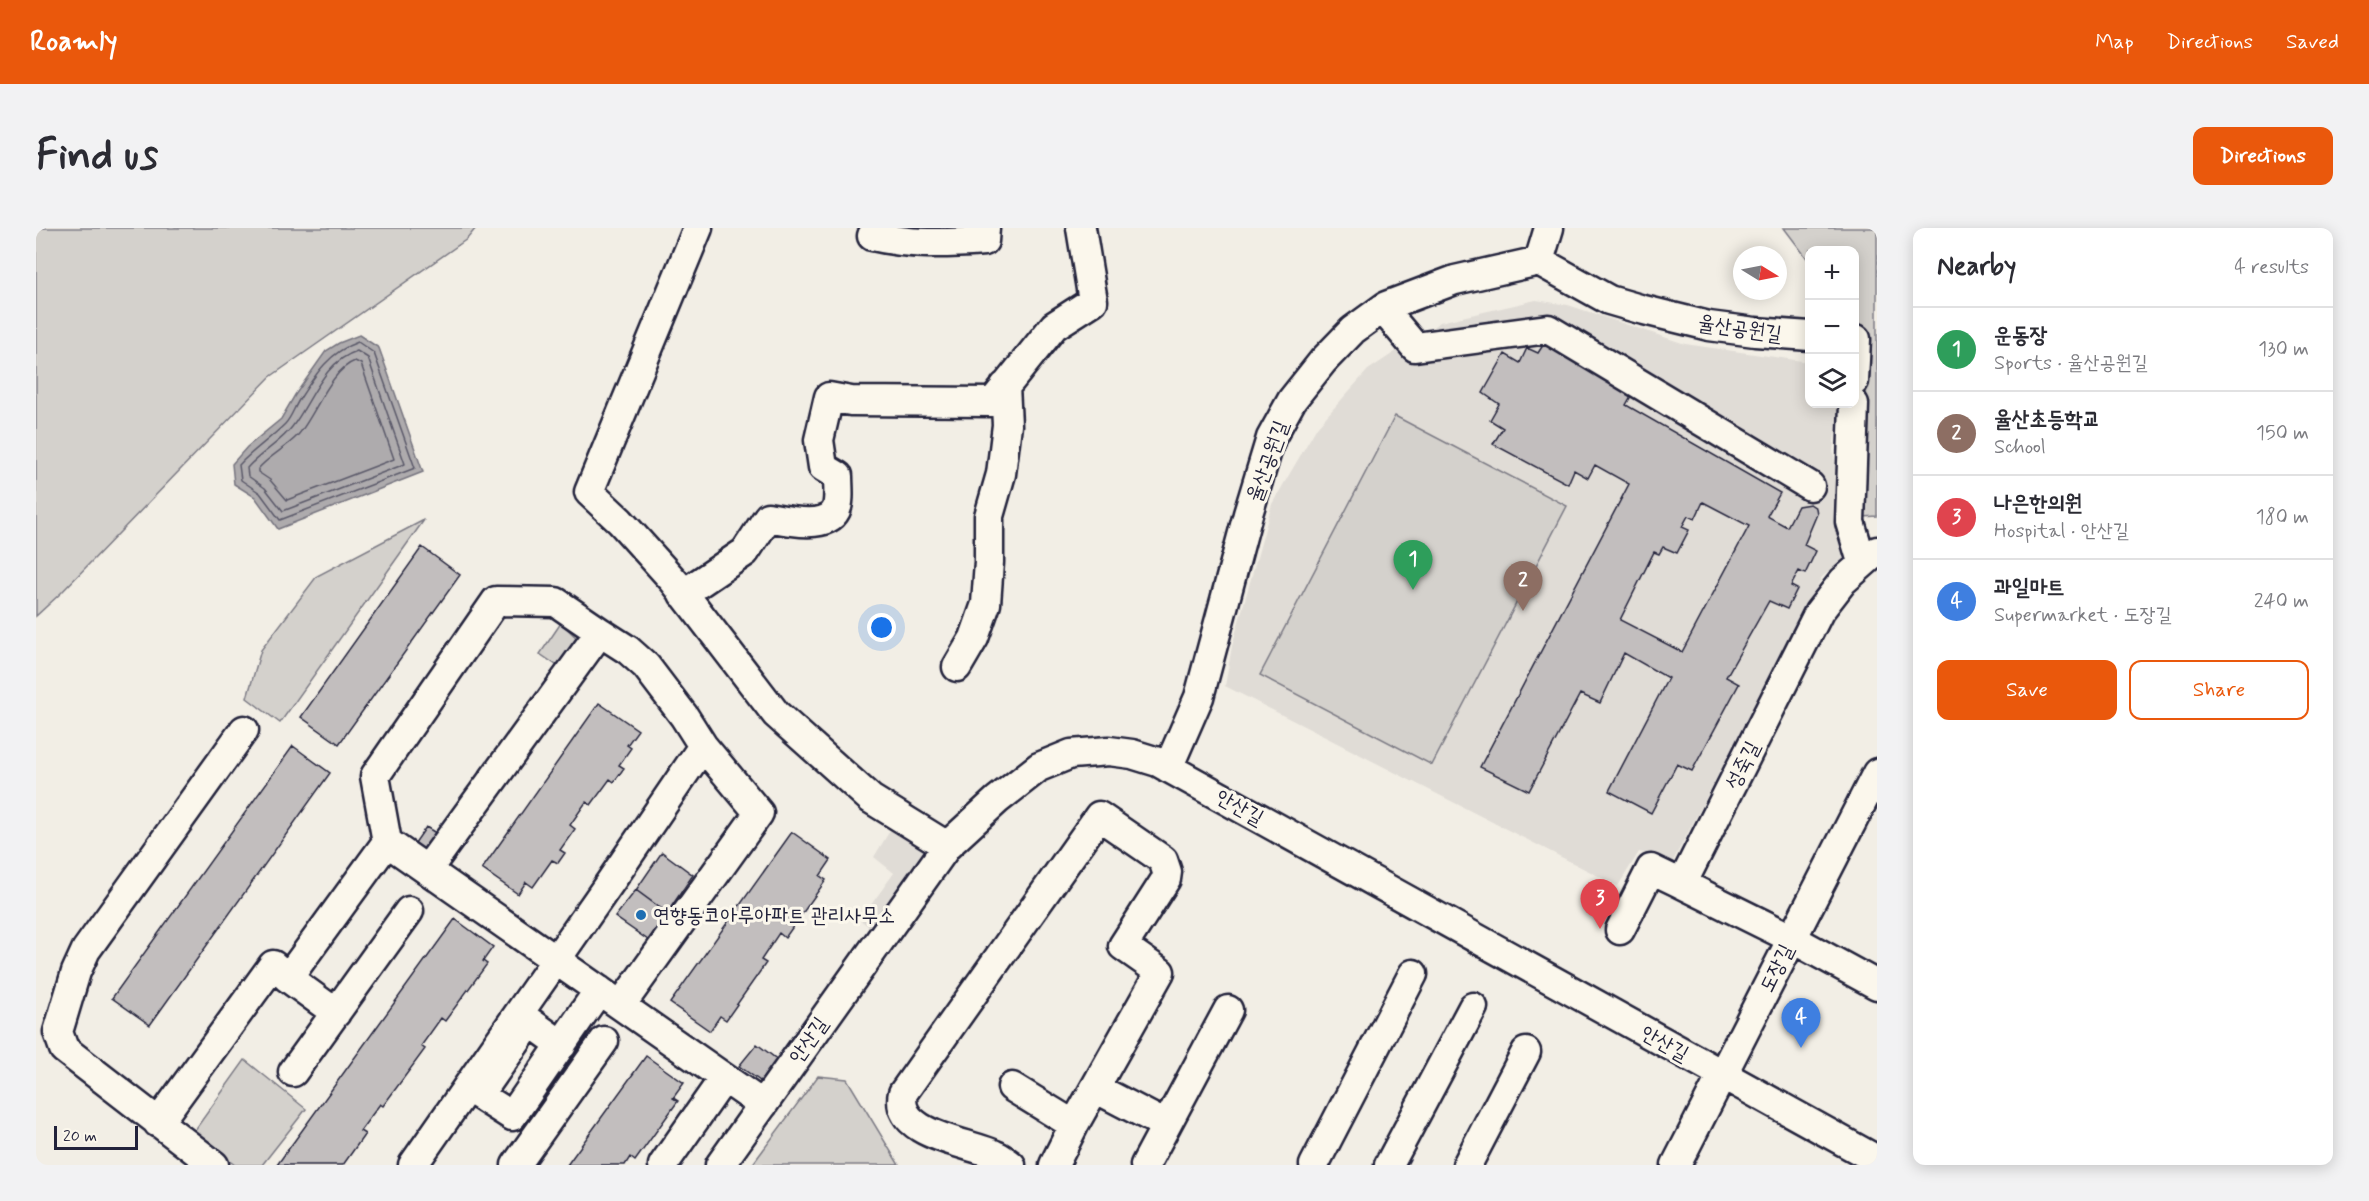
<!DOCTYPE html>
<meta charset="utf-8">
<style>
:root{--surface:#fff;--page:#f2f2f3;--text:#2b2b33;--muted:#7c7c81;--line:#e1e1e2;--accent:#ea580c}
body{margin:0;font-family:Mynerve,"Poor Story",sans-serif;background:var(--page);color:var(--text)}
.controls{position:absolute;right:18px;top:18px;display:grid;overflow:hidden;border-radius:12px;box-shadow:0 3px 15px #0003}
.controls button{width:54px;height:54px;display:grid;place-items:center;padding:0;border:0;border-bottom:2px solid var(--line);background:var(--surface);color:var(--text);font:30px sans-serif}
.compass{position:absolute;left:1697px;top:18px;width:54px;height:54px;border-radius:50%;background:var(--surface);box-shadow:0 3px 15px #0003;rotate:100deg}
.scale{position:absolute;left:18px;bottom:15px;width:84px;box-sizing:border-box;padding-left:6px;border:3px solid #22223b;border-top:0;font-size:16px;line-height:21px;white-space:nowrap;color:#22223b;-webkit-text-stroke:4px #fbf7ec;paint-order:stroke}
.you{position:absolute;left:846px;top:400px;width:21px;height:21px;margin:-15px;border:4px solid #fff;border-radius:50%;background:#1a73e8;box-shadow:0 0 0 9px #1a73e833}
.badge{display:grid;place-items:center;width:39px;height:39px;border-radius:50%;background:var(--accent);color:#fff;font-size:20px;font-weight:700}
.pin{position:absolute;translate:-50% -50px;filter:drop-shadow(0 2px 3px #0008)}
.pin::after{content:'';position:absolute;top:32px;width:21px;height:18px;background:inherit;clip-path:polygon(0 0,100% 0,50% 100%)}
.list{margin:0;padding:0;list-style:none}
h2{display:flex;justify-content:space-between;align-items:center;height:78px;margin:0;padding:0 24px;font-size:26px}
h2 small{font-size:20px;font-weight:400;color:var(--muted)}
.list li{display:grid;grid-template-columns:39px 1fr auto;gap:18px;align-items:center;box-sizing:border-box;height:84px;padding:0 24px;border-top:2px solid var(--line)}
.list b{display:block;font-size:22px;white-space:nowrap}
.list p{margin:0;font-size:20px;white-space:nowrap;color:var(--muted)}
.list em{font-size:20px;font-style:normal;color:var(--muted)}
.actions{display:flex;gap:12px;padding:18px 24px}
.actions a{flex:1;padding:14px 0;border:2px solid var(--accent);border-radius:12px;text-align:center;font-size:21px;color:var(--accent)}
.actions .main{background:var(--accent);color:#fff}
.icon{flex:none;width:33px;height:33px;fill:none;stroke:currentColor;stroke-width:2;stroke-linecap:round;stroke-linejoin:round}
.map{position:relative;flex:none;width:1841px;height:937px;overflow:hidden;border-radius:12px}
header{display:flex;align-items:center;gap:36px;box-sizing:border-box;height:84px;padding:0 30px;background:var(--accent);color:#fff}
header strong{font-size:28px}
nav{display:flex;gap:33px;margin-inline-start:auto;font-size:21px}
.intro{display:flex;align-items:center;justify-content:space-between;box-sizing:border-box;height:144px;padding:0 36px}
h1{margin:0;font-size:42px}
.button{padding:15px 27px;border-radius:12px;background:var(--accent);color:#fff;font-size:21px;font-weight:700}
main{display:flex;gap:36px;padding:0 36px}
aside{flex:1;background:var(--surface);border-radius:12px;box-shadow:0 3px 15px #0003}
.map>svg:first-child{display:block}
.built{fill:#e0dcd6}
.green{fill:#d4d1cc;stroke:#7b7a84;stroke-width:1.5}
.water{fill:#aeabad;stroke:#76747f;stroke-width:1.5}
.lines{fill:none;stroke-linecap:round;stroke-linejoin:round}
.shore{stroke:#5a5969;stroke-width:1.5}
.building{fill:#c2bebe;stroke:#22223b;stroke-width:1.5;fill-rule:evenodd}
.minor-casing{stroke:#22223b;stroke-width:33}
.minor{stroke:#fbf7ec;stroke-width:28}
.poi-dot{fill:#1f6fb2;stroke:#fbf7ec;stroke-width:2}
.labels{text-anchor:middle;stroke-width:6;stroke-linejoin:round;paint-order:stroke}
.street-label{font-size:21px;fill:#22223b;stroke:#fbf7ec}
.poi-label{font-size:21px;fill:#22223b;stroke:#fbf7ec;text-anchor:start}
</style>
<header>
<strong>Roamly</strong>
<nav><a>Map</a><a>Directions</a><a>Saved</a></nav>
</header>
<div class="intro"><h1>Find us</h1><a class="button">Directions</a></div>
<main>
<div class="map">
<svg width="1841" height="937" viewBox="0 0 1841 937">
<rect width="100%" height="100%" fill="#f2eee5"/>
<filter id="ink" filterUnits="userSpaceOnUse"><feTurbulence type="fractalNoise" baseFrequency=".0167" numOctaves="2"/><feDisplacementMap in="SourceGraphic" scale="12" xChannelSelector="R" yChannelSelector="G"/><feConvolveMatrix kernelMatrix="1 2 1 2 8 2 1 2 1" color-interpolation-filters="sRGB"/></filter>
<g filter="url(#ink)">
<path class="built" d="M 1500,72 L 1532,77 L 1649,116 L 1773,134 L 1774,176 L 1803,176 L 1797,222 L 1813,327 L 1786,349 L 1637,633 L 1603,624 L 1582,658 L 1189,458 L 1196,418 L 1236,276 L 1281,199 L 1332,142 L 1404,94 Z
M 858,596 L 898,621 L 839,703 L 824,692 L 858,645 L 838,629 Z"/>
<path class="green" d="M 0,0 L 440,0 L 431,11 L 234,149 L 25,365 L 0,388 Z
M 1748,0 L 1841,0 L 1841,288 L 1827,289 L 1831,141 L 1819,114 L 1818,22 L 1774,22 L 1773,33 Z
M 1359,188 L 1531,278 L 1396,537 L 1224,447 Z
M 388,292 L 244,495 L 211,470 L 225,422 L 281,348 Z
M 525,395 L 545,414 L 526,441 L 504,426 Z
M 209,832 L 270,881 L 226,937 L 199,937 L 156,906 Z
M 782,848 L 811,851 L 863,937 L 716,937 Z"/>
<path class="water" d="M 323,107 L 343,120 L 387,244 L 242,301 L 219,269 L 198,256 L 196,236 L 211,219 L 245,191 L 259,167 L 290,123 L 303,115 Z"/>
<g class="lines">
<path class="shore" d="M 322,114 L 338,125 L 379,240 L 244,292 L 224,265 L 205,252 L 203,237 C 217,222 234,211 249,196 C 255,190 258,180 263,172 C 279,147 293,124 322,114 Z
M 321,123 L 332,130 L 369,236 L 247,283 L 229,260 L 212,248 L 211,240 C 224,225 244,215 256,199 C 276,173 287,134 321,123 Z
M 319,133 L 325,136 L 358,231 L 251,272 L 234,252 L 222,244 L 222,241 C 233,228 250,220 262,207 C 279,188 294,142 319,133 Z"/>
</g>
<path class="building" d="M 1513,108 L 1600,159 L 1590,177 L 1744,265 L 1731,288 L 1751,299 L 1762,278 L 1774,276 L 1780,280 L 1781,286 L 1768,317 L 1780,323 L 1769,346 L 1763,343 L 1755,358 L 1761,361 L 1751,381 L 1733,373 L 1690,449 L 1703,456 L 1656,543 L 1641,536 L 1615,585 L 1573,563 L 1632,450 L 1588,425 L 1564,475 L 1544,466 L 1493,563 L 1444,539 L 1593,256 L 1559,237 L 1552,250 L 1538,242 L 1532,256 L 1457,216 L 1467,200 L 1454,192 L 1463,176 L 1447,165 L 1469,126 L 1484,135 L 1491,120 L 1502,125 ZM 1667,274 L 1713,298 L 1646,424 L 1584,392 L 1618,324 L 1623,326 L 1627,319 L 1641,325 L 1653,302 L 1646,299 L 1652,288 L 1659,291 Z
M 386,319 L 424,347 L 303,516 L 265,489 Z
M 563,475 L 602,502 L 591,517 L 595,520 L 583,537 L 588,540 L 578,554 L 574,551 L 555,577 L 550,574 L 534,597 L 539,601 L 524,622 L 529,625 L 522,635 L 516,632 L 497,659 L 490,654 L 482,666 L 446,641 Z
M 257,518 L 294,545 L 114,797 L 76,770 Z
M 390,599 L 408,610 L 392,634 L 374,622 Z
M 756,604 L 795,632 L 784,648 L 790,652 L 749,710 L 743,705 L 725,732 L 730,735 L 690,792 L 684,788 L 674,803 L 634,775 Z
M 626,624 L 657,647 L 631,685 L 600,662 Z
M 600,662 L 631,685 L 612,712 L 579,689 Z
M 419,691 L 457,719 L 447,733 L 451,736 L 409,793 L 405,790 L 385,818 L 389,821 L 347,878 L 344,876 L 324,903 L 329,906 L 307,937 L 241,937 Z
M 721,816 L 743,833 L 727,855 L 703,838 Z
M 610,828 L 648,855 L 637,870 L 642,873 L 599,933 L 594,929 L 589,937 L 531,937 Z"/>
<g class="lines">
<g class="minor-casing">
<path id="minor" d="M 662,0 L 553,264 L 584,293 L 638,353 L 740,486 L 835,571 L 911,618
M 836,8 C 874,17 909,16 948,13 L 949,0
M 1503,33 L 1513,0
M 1347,81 L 1379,119 L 1512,101 L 1774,258
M 1818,153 L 1820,111
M 1818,176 L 1814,294 L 1826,334
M 1841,323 L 1807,353 L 1783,384 L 1646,656 L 1755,710 L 1841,757
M 647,366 L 709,324 L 732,289 C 749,292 790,302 800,282 C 804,273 802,258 802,248 L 787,239 L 783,212 L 793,169 L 815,173 L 957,174 L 1018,98 L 1057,73 L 1045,0
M 921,439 L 938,410 L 950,376 L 953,334 L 953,288 L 965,246 L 971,197 L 969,158
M 1132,540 L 1163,469 L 1212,286 L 1235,210 L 1256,172 L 1287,133 L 1317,102 L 1350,78 L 1419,52 L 1503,33 L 1573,72 L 1604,81 L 1673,98 L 1719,104 L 1774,108
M 351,614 L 339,548 L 460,373 L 520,374 L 564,404
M 391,642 L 564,404 L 592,422 L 610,438 L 648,488 L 667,518 L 723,585 L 585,777
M 1584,702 L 1615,641 L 1646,656
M 252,750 L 300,785
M 526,817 L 494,794 L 443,867 L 476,888 L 563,762
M 257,844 L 373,683
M 976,859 L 1038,897
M 1059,860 L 1130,897
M 122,895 L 237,737 L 252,750 L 351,614 L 727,877
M 178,937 L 28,821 L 22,804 L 40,744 L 50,722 L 208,502
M 377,937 L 575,653 L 667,518
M 480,937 L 568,813
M 627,937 L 688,850
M 684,937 L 911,618 L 961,572 L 1003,539 L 1035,526 L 1073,523 L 1096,526 L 1122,534 L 1841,932
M 975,937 C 970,934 965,929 959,927 C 935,914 857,908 867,865 L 1063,588 L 1127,632 L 1131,644 L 1130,651 L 1087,718 L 1124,744 L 1038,897 L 1018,937
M 1109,937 L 1192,782
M 1278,937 L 1377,746
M 1353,937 L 1437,779
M 1431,937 L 1490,824
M 1640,937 L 1841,545"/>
</g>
<use href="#minor" class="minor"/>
</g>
</g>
<circle class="poi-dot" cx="605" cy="687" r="6"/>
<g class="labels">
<g class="street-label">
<text transform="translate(1704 100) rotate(8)" y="7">율산공원길</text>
<text transform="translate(1231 233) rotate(-70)" y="7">율산공원길</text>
<text transform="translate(1706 537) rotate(-63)" y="7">성죽길</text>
<text transform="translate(1204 579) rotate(29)" y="7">안산길</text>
<text transform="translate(1740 740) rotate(-64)" y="7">도장길</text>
<text transform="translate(772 812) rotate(-55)" y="7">안산길</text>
<text transform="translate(1629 815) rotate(29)" y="7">안산길</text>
</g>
<g class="poi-label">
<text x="617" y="694">연향동코아루아파트 관리사무소</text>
</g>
</g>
</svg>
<div class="controls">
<button>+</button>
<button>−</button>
<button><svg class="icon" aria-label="layers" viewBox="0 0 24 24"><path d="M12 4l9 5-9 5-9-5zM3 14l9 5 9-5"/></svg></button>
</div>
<svg class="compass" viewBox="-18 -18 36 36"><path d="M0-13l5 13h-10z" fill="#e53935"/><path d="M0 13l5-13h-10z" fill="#7c7c81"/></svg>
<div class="scale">20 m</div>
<div class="you"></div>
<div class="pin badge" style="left:1377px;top:362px;background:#2e9e5b">1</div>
<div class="pin badge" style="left:1487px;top:383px;background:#8d6e63">2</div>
<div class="pin badge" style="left:1564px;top:701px;background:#e0444e">3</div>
<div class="pin badge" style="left:1765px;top:820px;background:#3f7fe0">4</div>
</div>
<aside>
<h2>Nearby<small>4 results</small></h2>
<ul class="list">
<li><span class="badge" style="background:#2e9e5b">1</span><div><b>운동장</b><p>Sports · 율산공원길</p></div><em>130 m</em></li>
<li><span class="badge" style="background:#8d6e63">2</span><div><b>율산초등학교</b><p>School</p></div><em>150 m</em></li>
<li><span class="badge" style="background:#e0444e">3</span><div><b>나은한의원</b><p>Hospital · 안산길</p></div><em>180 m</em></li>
<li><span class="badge" style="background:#3f7fe0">4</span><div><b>과일마트</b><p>Supermarket · 도장길</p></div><em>240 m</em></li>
</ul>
<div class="actions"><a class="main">Save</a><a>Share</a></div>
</aside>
</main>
